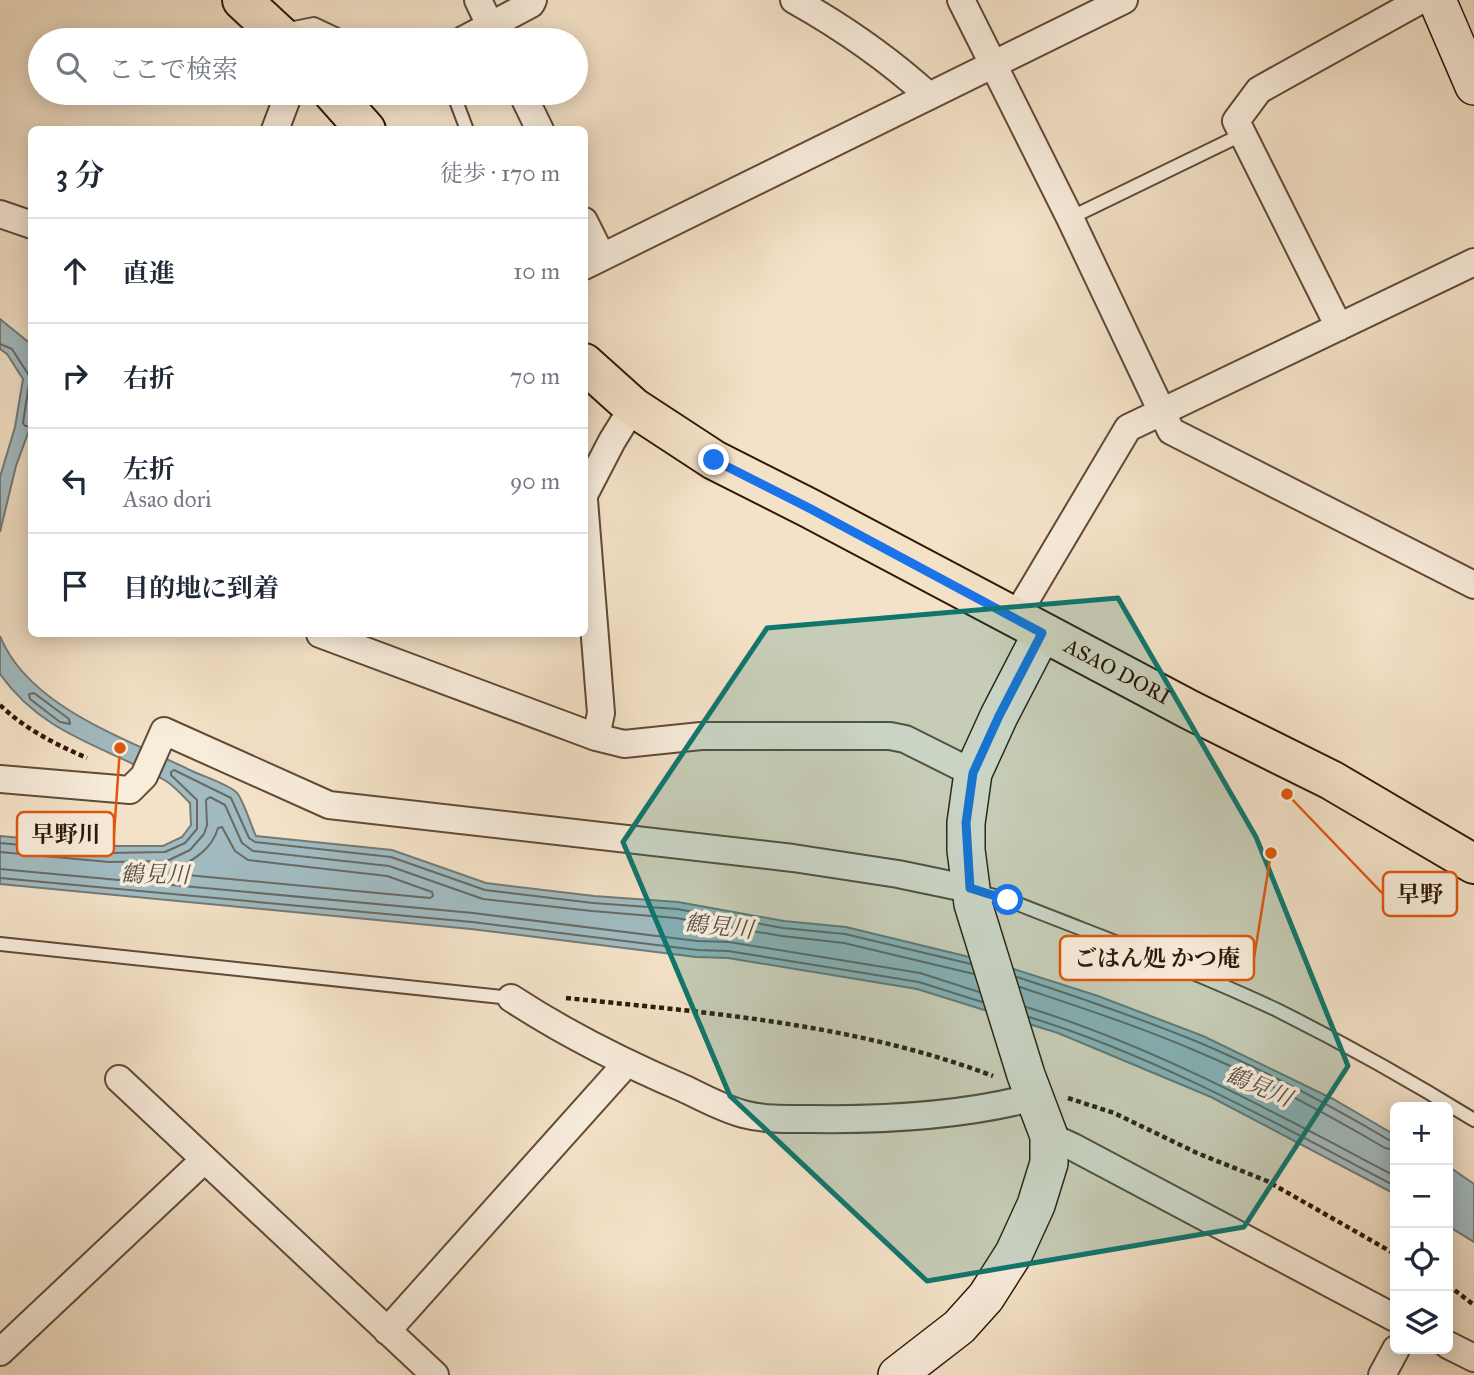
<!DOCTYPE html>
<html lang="ja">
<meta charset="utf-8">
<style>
:root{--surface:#fff;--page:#f6f6f7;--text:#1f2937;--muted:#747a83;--line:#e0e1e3}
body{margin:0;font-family:"IM FELL Great Primer","Noto Serif JP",serif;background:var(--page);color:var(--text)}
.controls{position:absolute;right:21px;bottom:21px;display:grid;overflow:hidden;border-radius:10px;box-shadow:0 4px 18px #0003}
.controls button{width:63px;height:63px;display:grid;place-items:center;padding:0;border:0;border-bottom:2px solid var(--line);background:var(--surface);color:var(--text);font:35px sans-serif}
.stop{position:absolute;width:21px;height:21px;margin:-16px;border:5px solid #1a73e8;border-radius:50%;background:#fff}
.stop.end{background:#1a73e8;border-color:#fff;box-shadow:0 2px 7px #0008}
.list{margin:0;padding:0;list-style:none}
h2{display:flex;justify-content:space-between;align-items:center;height:91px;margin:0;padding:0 28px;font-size:30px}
h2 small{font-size:23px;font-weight:400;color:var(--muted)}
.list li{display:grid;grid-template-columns:46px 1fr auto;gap:21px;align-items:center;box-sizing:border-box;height:105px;padding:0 28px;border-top:2px solid var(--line)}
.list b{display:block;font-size:26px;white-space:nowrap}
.list p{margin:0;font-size:23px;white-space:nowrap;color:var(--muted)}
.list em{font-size:23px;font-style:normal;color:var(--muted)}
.icon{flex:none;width:38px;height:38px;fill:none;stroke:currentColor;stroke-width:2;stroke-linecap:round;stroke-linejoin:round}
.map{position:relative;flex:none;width:1474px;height:1375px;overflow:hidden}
.search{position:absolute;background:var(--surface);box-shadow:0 4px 18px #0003;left:28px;top:28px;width:560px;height:77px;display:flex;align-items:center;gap:18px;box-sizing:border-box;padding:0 24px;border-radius:38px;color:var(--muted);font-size:26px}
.panel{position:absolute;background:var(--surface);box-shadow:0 4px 18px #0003;left:28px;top:126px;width:560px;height:511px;border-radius:10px}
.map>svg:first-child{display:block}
.water{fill:#a1bbc1;stroke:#737a76;stroke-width:2}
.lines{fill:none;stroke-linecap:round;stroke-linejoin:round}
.shore{stroke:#686a64;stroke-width:2}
.lane-casing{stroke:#604a36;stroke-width:16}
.street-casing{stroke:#604a36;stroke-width:30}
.secondary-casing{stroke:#2e1806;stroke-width:40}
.primary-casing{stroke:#2e1806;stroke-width:42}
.path{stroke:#2e1806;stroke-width:4.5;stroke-dasharray:5 3.5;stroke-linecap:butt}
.lane{stroke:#f8ecdb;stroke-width:12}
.street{stroke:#f8ecdb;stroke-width:26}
.secondary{stroke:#f8ecdb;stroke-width:37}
.primary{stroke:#f4e2c8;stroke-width:38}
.route{stroke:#1a73e8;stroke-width:9}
.marked{fill:#0f766e;fill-opacity:0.2;stroke:#0f766e;stroke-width:5;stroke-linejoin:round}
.labels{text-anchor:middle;stroke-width:7;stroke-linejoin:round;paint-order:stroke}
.street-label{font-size:21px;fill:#2e1806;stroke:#f8ecdb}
.water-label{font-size:23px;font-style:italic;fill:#565147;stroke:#f8ecdb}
.leader{fill:none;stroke:#df560c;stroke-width:2.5}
.callout-dot{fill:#df560c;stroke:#f8ecdb;stroke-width:2.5}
.callout{fill:#f8ecdb;stroke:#df560c;stroke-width:2.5}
.callout-label{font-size:23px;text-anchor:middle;font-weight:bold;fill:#2e1806}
</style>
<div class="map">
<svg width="1474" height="1375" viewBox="0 0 1474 1375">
<rect width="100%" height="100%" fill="#f4e2c8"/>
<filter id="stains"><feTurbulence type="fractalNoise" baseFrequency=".00286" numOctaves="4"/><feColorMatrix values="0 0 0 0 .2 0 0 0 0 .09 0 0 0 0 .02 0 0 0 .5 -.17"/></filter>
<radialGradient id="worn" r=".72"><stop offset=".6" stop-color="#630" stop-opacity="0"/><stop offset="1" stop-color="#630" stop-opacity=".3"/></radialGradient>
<path class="water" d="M 0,319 L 32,345 L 31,425 L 16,466 L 0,532 L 0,477 L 15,427 L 23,379 L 7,354 L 0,349 Z
M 0,636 C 29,708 128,739 192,771 C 205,777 225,783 236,792 C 243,798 251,826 256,836 L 392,850 L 486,883 L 594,896 L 678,902 L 784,921 L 846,927 L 998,964 L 1098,996 L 1203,1036 L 1333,1099 L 1395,1135 L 1395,1194 L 1211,1097 L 1058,1033 L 917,989 L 728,958 L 696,957 L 471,929 L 0,884 L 0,836 L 110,846 L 163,846 L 182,837 L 191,825 L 190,803 C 183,796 175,787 166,781 C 106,746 44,736 0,674 Z
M 1448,1166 L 1474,1184 L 1474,1242 L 1448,1226 Z"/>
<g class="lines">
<path class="shore" d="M 0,344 L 12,349 L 30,377 L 23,423 L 25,426 L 32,426
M 34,693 L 69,719 L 70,724 L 60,722 L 30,699 L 29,694 Z
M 222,827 L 235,851 L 248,860 L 387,876 L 432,892 L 433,896 L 430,898 L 176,874 L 176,869 C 195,859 212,849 218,828 Z
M 0,843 L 109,853 L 165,852 L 185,843 L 197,829 L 197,800 L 171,775 L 171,772 L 174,770 L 231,798 L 249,838 L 255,842 L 391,857 L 485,890 L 593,903 L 677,909 L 783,928 L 845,934 L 971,964
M 0,852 L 109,862 L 167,861 L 190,850 L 204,834 L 207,825 L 206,800 L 210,797 L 225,805 L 242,843 L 253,851 L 389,866 L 483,899 L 592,911 L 676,918 L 782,936 L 844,943 L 974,974
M 0,869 L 473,913 L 697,941 L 729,942 L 920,973 L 979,992
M 0,878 L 472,922 L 697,950 L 728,951 L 919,982 L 982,1002
M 1017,977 C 1078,997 1139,1018 1198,1042 C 1264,1070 1328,1104 1389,1140 L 1395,1141
M 1020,987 C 1079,1007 1138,1026 1196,1051 C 1261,1078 1324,1112 1385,1148 L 1395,1150
M 1026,1007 C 1156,1047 1275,1113 1395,1176
M 1029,1017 C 1158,1057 1276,1123 1395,1186"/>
<g class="lane-casing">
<path id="lane" d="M 284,30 L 314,24 L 348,40
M 453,93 L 467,130
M 1070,218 L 1243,134
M 977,891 L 1008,900 C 1098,936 1191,969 1279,1011 C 1345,1044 1411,1081 1474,1120
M 0,944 L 511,998"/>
</g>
<g class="street-casing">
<path id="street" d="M 478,0 L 497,40
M 794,0 C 844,28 886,57 929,96
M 961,0 L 1070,218 L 1171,431 L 1474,585
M 463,40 L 531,4 L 533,0
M 522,93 L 540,130
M 275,130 L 289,93
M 0,214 L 32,225
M 584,221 L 602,257
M 584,266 L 1124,0
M 1339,327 L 1236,121 L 1259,90 L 1421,0
M 584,495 L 612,441 L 633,407
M 584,500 L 601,713 L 596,737
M 1015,618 L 1128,428 L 1474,262
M 320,634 L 596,737 L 624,744 L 701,736 L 890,736 L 905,739 L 973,773
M 0,779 L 130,790 L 144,776 L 164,731 L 329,805 L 793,858 L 898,874 L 970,889
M 511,998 C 566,1034 624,1063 685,1089 C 703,1098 724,1109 743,1114 C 765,1120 790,1119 812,1119 C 886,1120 963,1116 1034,1097
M 119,1079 L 435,1375
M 1049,1136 L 1073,1147 L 1395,1318
M 387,1331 L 626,1064
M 1448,1345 L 1474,1358
M 0,1352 L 204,1160
M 1382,1375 L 1396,1349"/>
</g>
<g class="secondary-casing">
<path id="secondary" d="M 1437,0 L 1474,86
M 897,1375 L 959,1327 L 986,1297 L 1014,1253 L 1036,1205 L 1049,1163 L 1049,1136 L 1026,1075 L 973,904 L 966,850 L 966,823 L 973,773 L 999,716 L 1042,633"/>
</g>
<g class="primary-casing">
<g id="primary">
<path d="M 242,0 L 285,40"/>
<path d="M 333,93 L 366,130"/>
<path id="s1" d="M 584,363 L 633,407 L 714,460 L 809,508 L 1190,710 L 1331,780 L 1474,864"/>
</g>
</g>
<path class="path" d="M 0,705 C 25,729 55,744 87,758
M 566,998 C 711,1013 856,1024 993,1076
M 1068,1098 L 1114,1113 L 1197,1153 L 1267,1181 L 1395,1254
M 1448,1285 L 1474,1305"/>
<use href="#lane" class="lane"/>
<use href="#street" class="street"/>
<use href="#secondary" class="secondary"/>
<use href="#primary" class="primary"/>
</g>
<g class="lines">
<path class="route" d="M 714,460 L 809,508 L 1042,633 L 999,716 L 973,773 L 966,823 L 970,888 L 1008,900"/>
</g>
<path class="marked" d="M 1118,598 L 1256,837 L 1348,1066 L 1244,1227 L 927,1281 L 730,1096 L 623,842 L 767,628 Z"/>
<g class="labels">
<g class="street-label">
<text dy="7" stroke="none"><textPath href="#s1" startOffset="618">ASAO DORI</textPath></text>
</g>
<g class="water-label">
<text transform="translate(155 874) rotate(1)" y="8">鶴見川</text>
<text transform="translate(719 926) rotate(6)" y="8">鶴見川</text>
<text transform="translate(1259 1086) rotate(23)" y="8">鶴見川</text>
</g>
</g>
<path class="leader" d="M120 748L114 834M1287 794L1383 894M1271 853L1254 958"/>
<g class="callout-dot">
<circle cx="120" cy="748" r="7"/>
<circle cx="1287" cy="794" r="7"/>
<circle cx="1271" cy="853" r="7"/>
</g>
<g class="callout">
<rect x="17" y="812" width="97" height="44" rx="7"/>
<rect x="1383" y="872" width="74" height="44" rx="7"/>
<rect x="1060" y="936" width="194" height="44" rx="7"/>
</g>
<g class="callout-label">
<text x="66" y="842">早野川</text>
<text x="1420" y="902">早野</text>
<text x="1157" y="966">ごはん処 かつ庵</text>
</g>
<rect width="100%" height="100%" filter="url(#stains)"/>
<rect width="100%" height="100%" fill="url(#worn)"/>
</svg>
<div class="controls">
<button>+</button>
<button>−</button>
<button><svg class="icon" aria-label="locate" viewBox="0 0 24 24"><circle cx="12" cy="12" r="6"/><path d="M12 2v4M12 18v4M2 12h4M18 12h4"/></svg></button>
<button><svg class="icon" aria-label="layers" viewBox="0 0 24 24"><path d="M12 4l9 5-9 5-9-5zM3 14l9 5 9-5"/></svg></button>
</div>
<div class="stop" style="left:1008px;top:900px"></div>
<div class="stop end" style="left:714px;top:460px"></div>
<div class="search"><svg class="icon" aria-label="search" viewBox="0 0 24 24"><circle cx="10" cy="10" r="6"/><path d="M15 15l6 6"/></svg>ここで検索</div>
<section class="panel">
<h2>3 分<small>徒歩 · 170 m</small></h2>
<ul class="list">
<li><svg class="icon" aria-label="ahead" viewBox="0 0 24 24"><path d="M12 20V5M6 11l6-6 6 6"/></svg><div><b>直進</b></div><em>10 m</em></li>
<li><svg class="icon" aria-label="right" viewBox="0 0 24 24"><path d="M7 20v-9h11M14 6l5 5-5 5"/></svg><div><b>右折</b></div><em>70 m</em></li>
<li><svg class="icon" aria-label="left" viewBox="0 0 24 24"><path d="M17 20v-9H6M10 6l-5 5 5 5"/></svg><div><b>左折</b><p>Asao dori</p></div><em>90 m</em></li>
<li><svg class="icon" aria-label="arrive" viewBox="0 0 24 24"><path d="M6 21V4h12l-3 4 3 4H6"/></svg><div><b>目的地に到着</b></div></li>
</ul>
</section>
</div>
